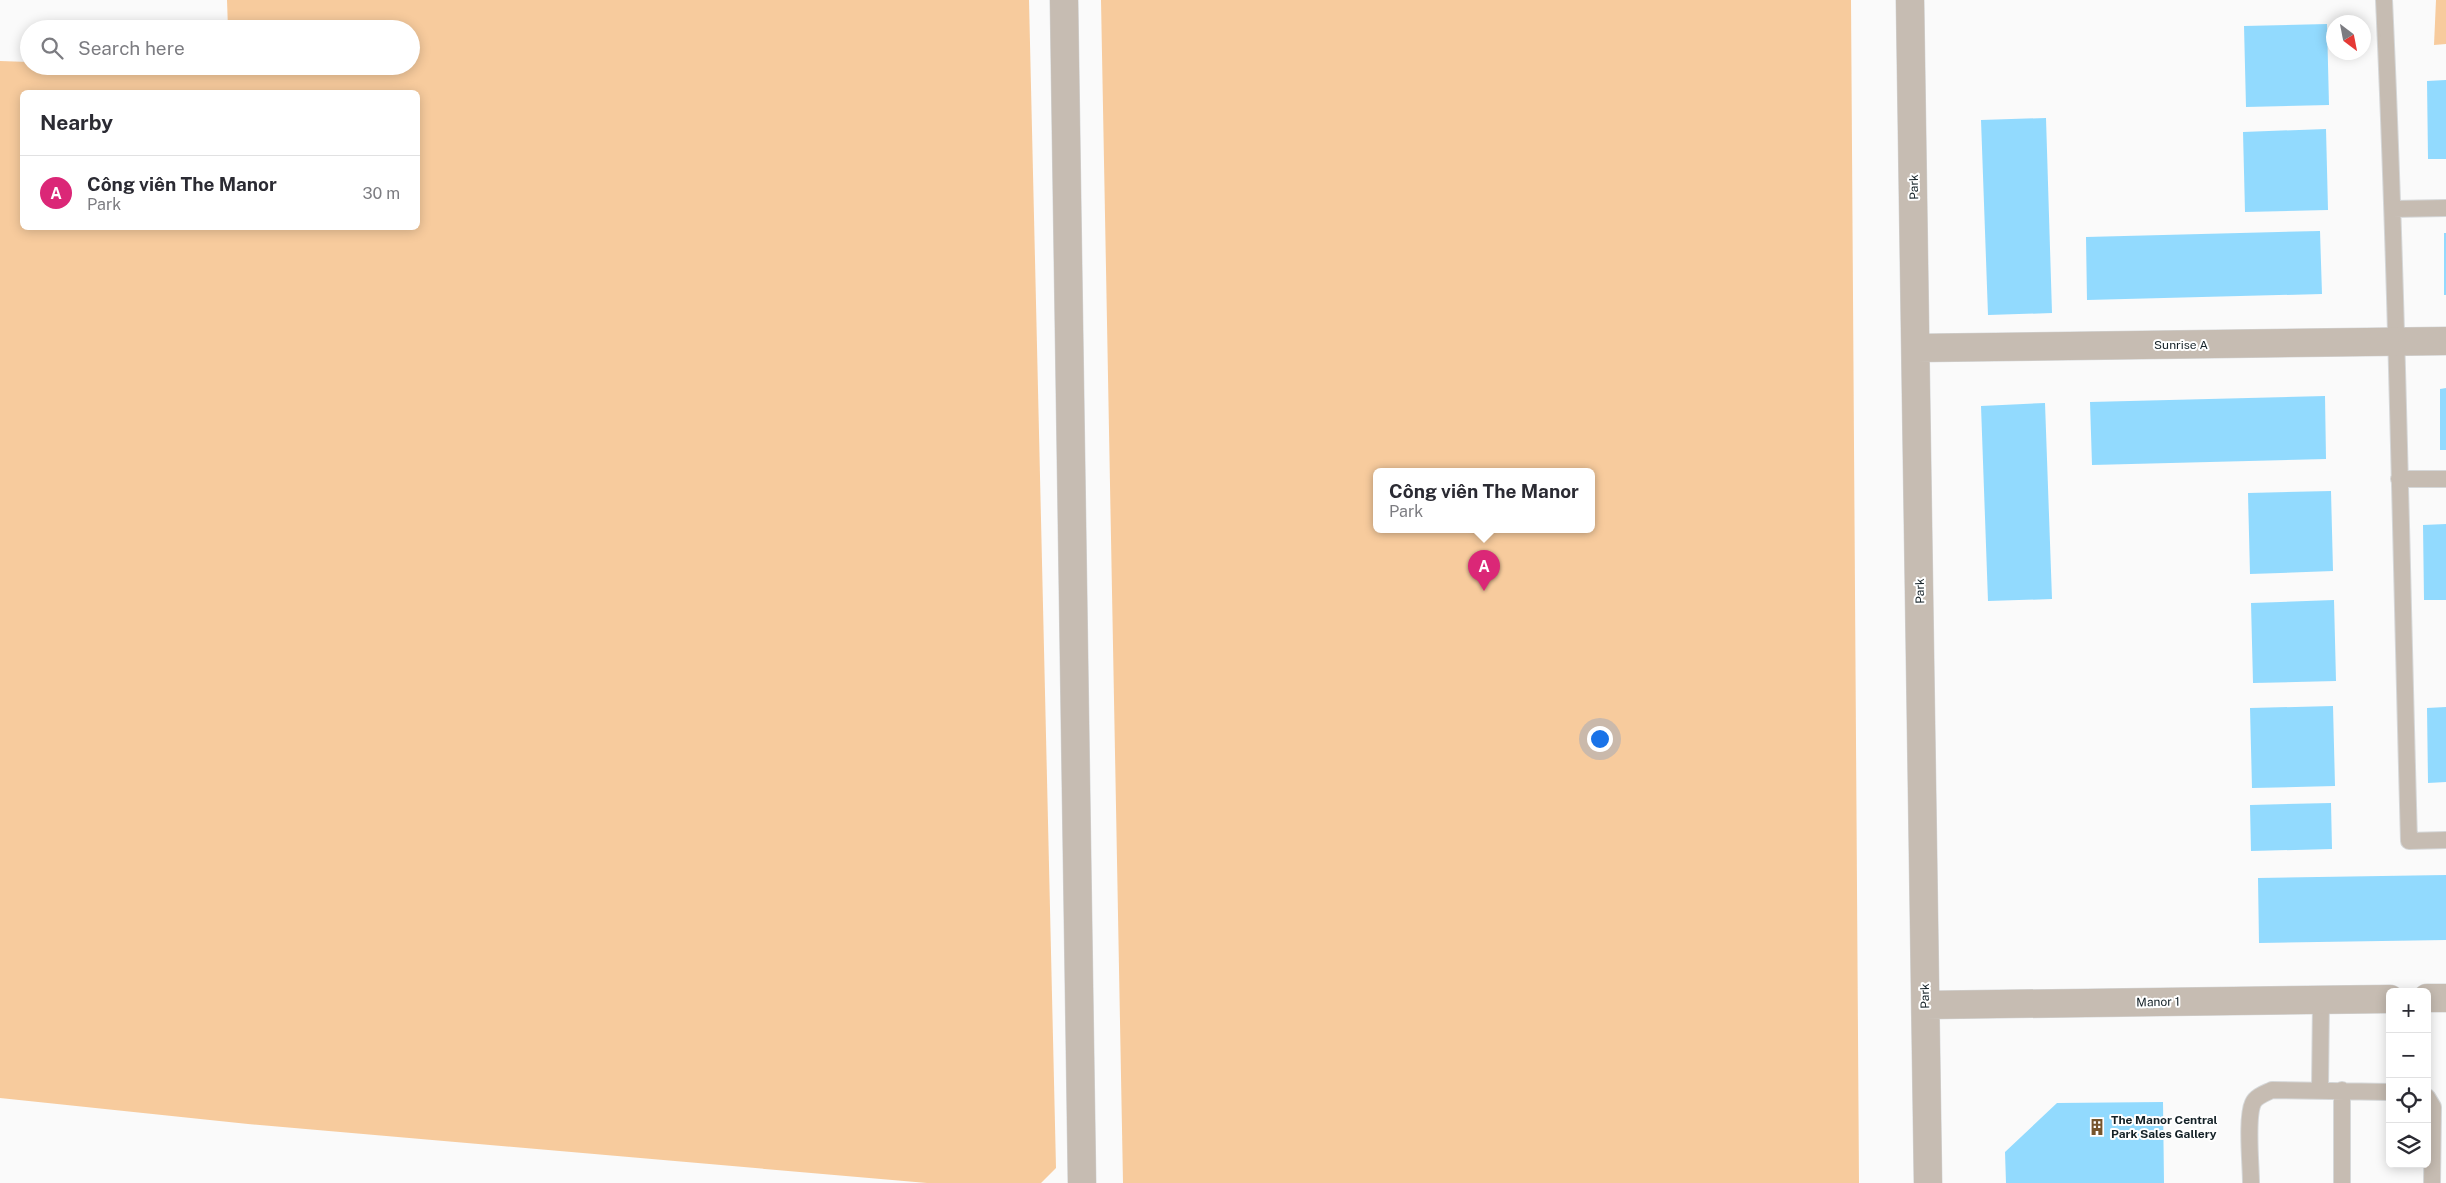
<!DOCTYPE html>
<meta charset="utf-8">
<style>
:root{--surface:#fff;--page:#f7f7f7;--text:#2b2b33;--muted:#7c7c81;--line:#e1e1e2;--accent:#db2777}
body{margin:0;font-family:"Public Sans",sans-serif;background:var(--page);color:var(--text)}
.controls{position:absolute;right:15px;bottom:15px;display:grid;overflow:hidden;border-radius:8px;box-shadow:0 2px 12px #0003}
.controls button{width:45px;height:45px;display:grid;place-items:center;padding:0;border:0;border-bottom:1px solid var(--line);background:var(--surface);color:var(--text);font:25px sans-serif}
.compass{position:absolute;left:2326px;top:15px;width:45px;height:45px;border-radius:50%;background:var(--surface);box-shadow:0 2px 12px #0003;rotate:148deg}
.you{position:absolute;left:1599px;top:738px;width:18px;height:18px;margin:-12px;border:4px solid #fff;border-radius:50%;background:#1a73e8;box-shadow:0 0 0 8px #1a73e833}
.badge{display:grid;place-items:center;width:32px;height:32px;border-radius:50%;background:var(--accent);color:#fff;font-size:16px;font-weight:700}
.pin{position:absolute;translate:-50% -41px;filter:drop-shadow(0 1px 2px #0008)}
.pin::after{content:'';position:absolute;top:26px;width:18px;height:15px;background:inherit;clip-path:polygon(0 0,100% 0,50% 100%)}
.popup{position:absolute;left:1373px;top:468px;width:222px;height:65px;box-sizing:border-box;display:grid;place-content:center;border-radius:8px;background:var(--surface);filter:drop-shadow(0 1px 4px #0005);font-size:16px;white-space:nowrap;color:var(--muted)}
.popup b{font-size:19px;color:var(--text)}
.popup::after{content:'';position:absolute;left:50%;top:100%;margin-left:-10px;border:10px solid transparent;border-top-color:var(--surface)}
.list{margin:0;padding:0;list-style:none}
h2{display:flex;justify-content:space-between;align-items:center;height:65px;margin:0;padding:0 20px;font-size:21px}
h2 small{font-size:16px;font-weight:400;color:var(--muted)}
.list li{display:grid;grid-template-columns:32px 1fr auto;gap:15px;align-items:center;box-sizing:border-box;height:75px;padding:0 20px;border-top:1px solid var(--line)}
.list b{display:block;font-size:19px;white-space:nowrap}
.list p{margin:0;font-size:16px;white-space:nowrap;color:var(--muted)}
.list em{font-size:16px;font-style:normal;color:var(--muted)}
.icon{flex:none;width:28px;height:28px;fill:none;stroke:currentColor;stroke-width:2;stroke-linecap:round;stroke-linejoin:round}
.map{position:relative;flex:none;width:2446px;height:1183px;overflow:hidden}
.search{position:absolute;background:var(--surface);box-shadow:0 2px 12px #0003;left:20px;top:20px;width:400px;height:55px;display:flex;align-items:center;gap:12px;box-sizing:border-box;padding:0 18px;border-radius:28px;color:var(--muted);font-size:19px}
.panel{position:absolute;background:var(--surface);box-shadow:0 2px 12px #0003;left:20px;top:90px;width:400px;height:140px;border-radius:8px}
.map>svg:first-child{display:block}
.green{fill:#f7cb9d;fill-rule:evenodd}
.building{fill:#92dafe}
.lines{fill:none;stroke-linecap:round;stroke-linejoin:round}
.service-casing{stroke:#d5d7d8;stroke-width:18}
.minor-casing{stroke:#d5d7d8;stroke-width:29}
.service{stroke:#c6bcb2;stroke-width:16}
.minor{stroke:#c6bcb2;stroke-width:28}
.labels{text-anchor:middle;stroke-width:4;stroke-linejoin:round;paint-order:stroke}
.street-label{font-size:12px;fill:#142127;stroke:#fff}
.poi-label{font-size:12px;font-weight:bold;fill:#142127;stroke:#fff;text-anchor:start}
</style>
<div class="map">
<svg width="2446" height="1183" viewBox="0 0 2446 1183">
<rect width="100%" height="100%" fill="#fafafa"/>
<path class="green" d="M 227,0 L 1029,0 L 1056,1168 L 1041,1183 L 927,1183 L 248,1124 L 0,1098 L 0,61 L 29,62 L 29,66 L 110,66 L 228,72 L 228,66 L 411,66 L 411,29 L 228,29 ZM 418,92 L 418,228 L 22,228 L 22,92 Z
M 1101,0 L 1851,0 L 1859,1183 L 1123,1183 ZM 1376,472 L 1592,472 L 1592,530 L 1376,530 Z
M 2436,0 L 2446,0 L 2446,44 L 2434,45 Z"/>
<path class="building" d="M 2327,24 L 2329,105 L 2246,107 L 2244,26 Z
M 2446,80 L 2446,159 L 2428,159 L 2427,81 Z
M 2046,118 L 2052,313 L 1988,315 L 1981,120 Z
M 2326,129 L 2328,210 L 2245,212 L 2243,132 Z
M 2320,231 L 2322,294 L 2087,300 L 2086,237 Z
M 2444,233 L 2446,233 L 2446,295 L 2444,295 Z
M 2446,388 L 2446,450 L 2440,450 L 2440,389 Z
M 2325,396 L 2326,459 L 2092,465 L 2090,402 Z
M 2045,403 L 2052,599 L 1988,601 L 1981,406 Z
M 2331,491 L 2333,571 L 2250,574 L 2248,493 Z
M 2446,524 L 2446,600 L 2424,600 L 2423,525 Z
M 2334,600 L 2336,681 L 2253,683 L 2251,603 Z
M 2333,706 L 2335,786 L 2252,788 L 2250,708 Z
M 2446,707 L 2446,782 L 2428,783 L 2427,708 Z
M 2331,803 L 2332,849 L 2251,851 L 2250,805 Z
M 2446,875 L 2446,940 L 2259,943 L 2258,878 Z
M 2163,1102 L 2164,1183 L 2006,1183 L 2005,1152 L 2057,1103 Z"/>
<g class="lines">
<g class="service-casing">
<path id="service" d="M 2384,0 C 2397,280 2401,560 2409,841 L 2446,840
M 2393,209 L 2446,208
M 2399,479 L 2446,479
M 2320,1090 L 2321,1000
M 2427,1097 L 2433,1107 L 2432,1183
M 2251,1183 C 2251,1165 2246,1118 2253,1103 C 2256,1096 2266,1093 2272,1090 L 2390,1092
M 2342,1183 L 2342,1090"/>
</g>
<g class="minor-casing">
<path id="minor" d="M 1064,0 L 1082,1183
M 1910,0 L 1928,1183
M 1917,348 L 2446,341
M 2427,998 L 2446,998
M 1926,1005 L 2390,999"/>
</g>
<use href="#service" class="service"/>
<use href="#minor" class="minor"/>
</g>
<defs>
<g id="building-bare" transform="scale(1.35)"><path d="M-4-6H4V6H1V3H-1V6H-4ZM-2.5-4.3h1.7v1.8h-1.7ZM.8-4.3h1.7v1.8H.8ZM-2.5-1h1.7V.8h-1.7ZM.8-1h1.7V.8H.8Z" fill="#77552d" stroke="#fff" stroke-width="2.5" paint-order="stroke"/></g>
</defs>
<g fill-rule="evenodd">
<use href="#building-bare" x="2097" y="1127"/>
</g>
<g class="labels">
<g class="street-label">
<text transform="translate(1914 187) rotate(-91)" y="4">Park</text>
<text x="2181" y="349">Sunrise A</text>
<text transform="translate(1920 591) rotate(-91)" y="4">Park</text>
<text transform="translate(1925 996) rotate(-91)" y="4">Park</text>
<text transform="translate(2158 1002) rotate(-1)" y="4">Manor 1</text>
</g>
<g class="poi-label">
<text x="2111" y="1124">The Manor Central<tspan x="2111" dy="14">Park Sales Gallery</tspan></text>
</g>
</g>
</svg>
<div class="controls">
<button>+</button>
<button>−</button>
<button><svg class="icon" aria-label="locate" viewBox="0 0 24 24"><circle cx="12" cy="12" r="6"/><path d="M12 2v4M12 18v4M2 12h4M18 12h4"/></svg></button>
<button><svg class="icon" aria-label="layers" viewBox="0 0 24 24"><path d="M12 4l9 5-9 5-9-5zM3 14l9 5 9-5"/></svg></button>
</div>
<svg class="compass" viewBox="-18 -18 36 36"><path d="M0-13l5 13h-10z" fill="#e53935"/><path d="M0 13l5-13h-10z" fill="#7c7c81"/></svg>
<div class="you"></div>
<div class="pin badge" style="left:1484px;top:591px">A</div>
<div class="popup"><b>Công viên The Manor</b>Park</div>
<div class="search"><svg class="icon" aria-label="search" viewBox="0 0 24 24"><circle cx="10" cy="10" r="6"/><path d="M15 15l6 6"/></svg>Search here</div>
<section class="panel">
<h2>Nearby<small></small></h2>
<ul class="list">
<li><span class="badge">A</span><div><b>Công viên The Manor</b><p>Park</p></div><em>30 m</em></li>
</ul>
</section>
</div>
